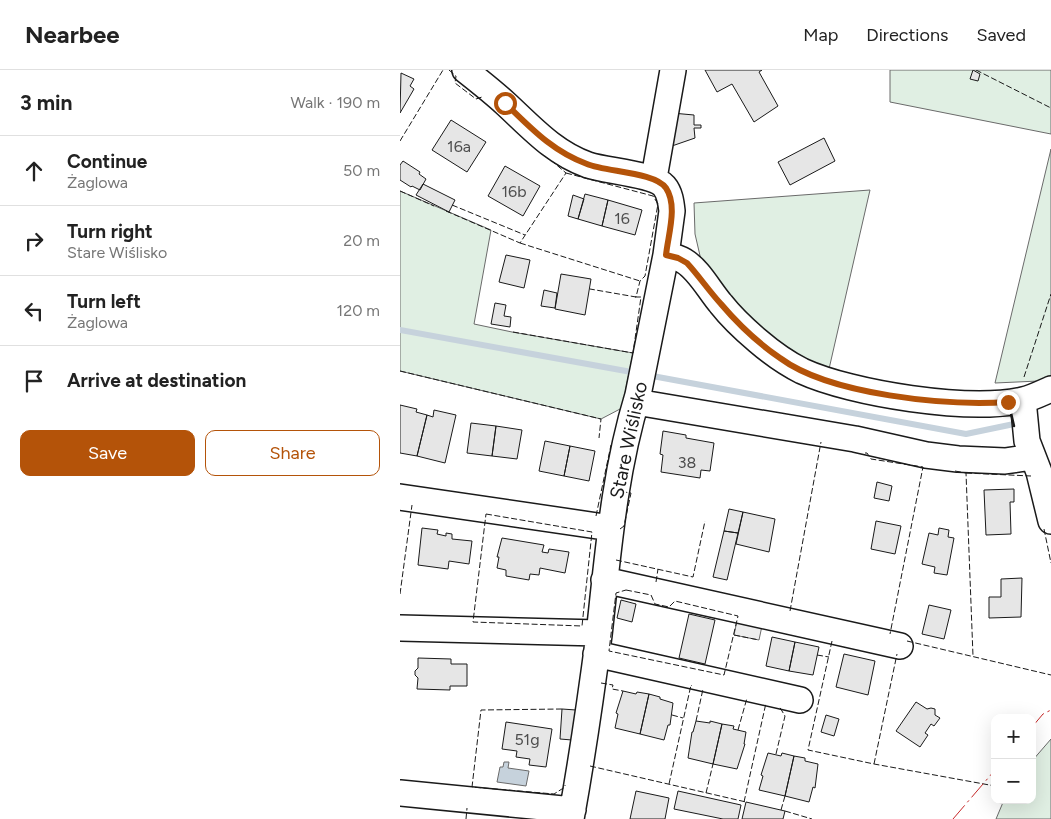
<!DOCTYPE html>
<meta charset="utf-8">
<style>
:root{--surface:#fff;--page:#f6f6f6;--text:#222;--muted:#767676;--line:#e0e0e0;--accent:#b45309}
body{margin:0;font-family:Figtree,sans-serif;background:var(--page);color:var(--text)}
.controls{position:absolute;right:15px;bottom:15px;display:grid;overflow:hidden;border-radius:10px;box-shadow:0 5px 20px #0002}
.controls button{width:45px;height:45px;display:grid;place-items:center;padding:0;border:0;border-bottom:1px solid var(--line);background:var(--surface);color:var(--text);font:25px sans-serif}
.stop{position:absolute;width:15px;height:15px;margin:-11px;border:4px solid #b45309;border-radius:50%;background:#fff}
.stop.end{background:#b45309;border-color:#fff;box-shadow:0 1px 5px #0008}
.list{margin:0;padding:0;list-style:none}
h2{display:flex;justify-content:space-between;align-items:center;height:65px;margin:0;padding:0 20px;font-size:21px}
h2 small{font-size:16px;font-weight:400;color:var(--muted)}
.list li{display:grid;grid-template-columns:32px 1fr auto;gap:15px;align-items:center;box-sizing:border-box;height:70px;padding:0 20px;border-top:1px solid var(--line)}
.list b{display:block;font-size:19px;white-space:nowrap}
.list p{margin:0;font-size:16px;white-space:nowrap;color:var(--muted)}
.list em{font-size:16px;font-style:normal;color:var(--muted)}
.actions{display:flex;gap:10px;padding:15px 20px}
.actions a{flex:1;padding:11px 0;border:1px solid var(--accent);border-radius:10px;text-align:center;font-size:18px;color:var(--accent)}
.actions .main{background:var(--accent);color:#fff}
.icon{flex:none;width:28px;height:28px;fill:none;stroke:currentColor;stroke-width:2;stroke-linecap:round;stroke-linejoin:round}
.map{position:relative;flex:none;width:651px;height:749px;overflow:hidden}
header{display:flex;align-items:center;gap:30px;box-sizing:border-box;height:70px;padding:0 25px;background:var(--surface);border-bottom:1px solid var(--line)}
header strong{font-size:24px}
nav{display:flex;gap:28px;margin-inline-start:auto;font-size:18px}
main{display:flex}
aside{flex:1;background:var(--surface)}
.map>svg:first-child{display:block}
.green{fill:#e0efe3;stroke:#6a6a6a}
.parking{fill:#ededed;stroke:#6a6a6a}
.water{fill:#c6d2dc;stroke:#6a6a6a}
.lines{fill:none;stroke-linecap:round;stroke-linejoin:round}
.stream{stroke:#c6d2dc;stroke-width:6}
.building{fill:#e6e6e6;stroke:#1a1a1a}
.minor-casing{stroke:#1a1a1a;stroke-width:28}
.minor{stroke:#fff;stroke-width:25}
.fence{stroke:#1a1a1a;stroke-width:1;stroke-dasharray:6 2.5;stroke-linecap:butt}
.wall{stroke:#1a1a1a;stroke-width:2.5}
.power{stroke:#c62828;stroke-width:1;stroke-dasharray:18 4 2.5 4;stroke-linecap:butt}
.route{stroke:#b45309;stroke-width:6}
.labels{text-anchor:middle;stroke-width:4;stroke-linejoin:round;paint-order:stroke}
.number-label{font-size:16px;fill:#4d4d4d}
.street-label{font-size:19px;fill:#1a1a1a;stroke:#fff}
</style>
<header>
<strong>Nearbee</strong>
<nav><a>Map</a><a>Directions</a><a>Saved</a></nav>
</header>
<main>
<aside>
<h2>3 min<small>Walk · 190 m</small></h2>
<ul class="list">
<li><svg class="icon" aria-label="ahead" viewBox="0 0 24 24"><path d="M12 20V5M6 11l6-6 6 6"/></svg><div><b>Continue</b><p>Żaglowa</p></div><em>50 m</em></li>
<li><svg class="icon" aria-label="right" viewBox="0 0 24 24"><path d="M7 20v-9h11M14 6l5 5-5 5"/></svg><div><b>Turn right</b><p>Stare Wiślisko</p></div><em>20 m</em></li>
<li><svg class="icon" aria-label="left" viewBox="0 0 24 24"><path d="M17 20v-9H6M10 6l-5 5 5 5"/></svg><div><b>Turn left</b><p>Żaglowa</p></div><em>120 m</em></li>
<li><svg class="icon" aria-label="arrive" viewBox="0 0 24 24"><path d="M6 21V4h12l-3 4 3 4H6"/></svg><div><b>Arrive at destination</b></div></li>
</ul>
<div class="actions"><a class="main">Save</a><a>Share</a></div>
</aside>
<div class="map">
<svg width="651" height="749" viewBox="0 0 651 749">
<rect width="100%" height="100%" fill="#fff"/>
<path class="green" d="M 490,0 L 651,0 L 651,64 L 490,32 Z
M 651,79 L 651,308 L 639,311 L 595,313 Z
M 470,120 L 429,299 L 399,287 L 360,262 L 301,190 L 295,164 L 294,133 Z
M 0,121 L 91,160 L 74,254 L 112,262 L 233,283 L 222,338 L 201,349 L 0,301 Z
M 651,669 L 651,749 L 596,749 L 604,730 L 632,730 L 632,691 Z"/>
<path class="parking" d="M 338,546 L 363,551 L 359,570 L 334,565 Z"/>
<path class="water" d="M 104,692 L 109,692 L 108,698 L 129,701 L 126,716 L 97,712 L 100,697 L 103,697 Z"/>
<g class="lines">
<path class="stream" d="M 0,260 L 237,303
M 247,305 L 566,364 L 614,354"/>
</g>
<path class="building" d="M 305,0 L 362,0 L 359,2 L 378,36 L 354,52 L 332,14 L 317,22 Z
M 573,0 L 580,4 L 578,11 L 570,9 Z
M 1,3 L 14,9 L 10,16 L 14,19 L 0,43 Z
M 272,43 L 294,45 L 294,55 L 301,55 L 301,58 L 294,58 L 295,68 L 269,77 Z
M 51,50 L 86,72 L 67,102 L 32,80 Z
M 424,68 L 435,91 L 390,115 L 378,92 Z
M 3,91 L 20,102 L 19,104 L 26,109 L 20,120 L 12,116 L 11,117 L 0,110 L 0,95 Z
M 105,96 L 140,116 L 123,146 L 88,126 Z
M 23,114 L 55,130 L 49,142 L 16,125 Z
M 185,124 L 208,130 L 202,156 L 178,149 Z
M 173,125 L 184,129 L 178,149 L 168,146 Z
M 208,130 L 242,140 L 235,165 L 202,156 Z
M 106,185 L 130,190 L 124,218 L 99,212 Z
M 161,204 L 191,209 L 185,245 L 155,239 Z
M 144,220 L 157,223 L 155,238 L 141,236 Z
M 95,233 L 106,235 L 104,246 L 111,247 L 110,257 L 91,254 Z
M 0,335 L 17,339 L 16,342 L 27,345 L 17,386 L 0,383 Z
M 34,340 L 56,345 L 45,393 L 17,386 L 27,345 L 33,347 Z
M 71,353 L 96,356 L 92,386 L 67,383 Z
M 96,356 L 122,360 L 117,389 L 92,386 Z
M 263,361 L 286,365 L 286,368 L 314,373 L 310,401 L 301,400 L 300,408 L 261,402 L 263,385 L 260,384 Z
M 145,371 L 170,376 L 164,406 L 139,401 Z
M 170,376 L 195,381 L 189,411 L 164,406 Z
M 477,412 L 492,416 L 489,431 L 474,428 Z
M 614,419 L 614,432 L 610,432 L 611,464 L 586,465 L 584,420 Z
M 329,439 L 343,442 L 338,463 L 324,461 Z
M 343,442 L 375,449 L 369,482 L 336,474 Z
M 476,451 L 501,456 L 495,484 L 471,479 Z
M 22,458 L 38,460 L 37,464 L 46,466 L 46,463 L 52,464 L 52,469 L 72,471 L 69,494 L 49,491 L 48,499 L 18,495 Z
M 539,458 L 549,460 L 548,467 L 554,468 L 547,505 L 534,503 L 535,497 L 522,494 L 529,463 L 538,465 Z
M 324,461 L 338,463 L 327,510 L 313,507 Z
M 102,468 L 144,475 L 142,482 L 148,483 L 149,479 L 169,482 L 165,503 L 140,498 L 139,505 L 130,504 L 129,510 L 106,506 L 106,500 L 97,498 L 99,487 L 97,487 Z
M 622,508 L 621,547 L 589,548 L 589,527 L 601,527 L 601,509 Z
M 221,530 L 236,534 L 232,552 L 217,548 Z
M 529,535 L 551,540 L 544,569 L 522,564 Z
M 289,544 L 315,550 L 305,594 L 279,588 Z
M 372,567 L 395,572 L 389,601 L 366,596 Z
M 395,572 L 419,577 L 413,605 L 389,601 Z
M 444,584 L 475,591 L 468,625 L 436,617 Z
M 18,588 L 51,589 L 51,594 L 67,594 L 67,616 L 50,616 L 50,620 L 17,619 L 18,608 L 15,605 L 15,601 L 18,598 Z
M 223,621 L 236,624 L 237,622 L 249,624 L 240,664 L 215,658 L 218,644 L 216,643 Z
M 249,624 L 260,627 L 260,629 L 273,633 L 270,655 L 268,655 L 264,670 L 240,664 Z
M 516,632 L 527,639 L 531,638 L 535,639 L 535,645 L 540,648 L 534,656 L 531,654 L 525,663 L 528,665 L 520,677 L 496,661 Z
M 162,639 L 176,640 L 172,670 L 160,669 Z
M 426,645 L 439,649 L 434,666 L 421,662 Z
M 296,651 L 310,653 L 310,651 L 322,654 L 313,694 L 288,688 L 292,662 L 293,662 Z
M 106,652 L 152,659 L 146,697 L 129,695 L 130,689 L 116,687 L 117,681 L 102,679 Z
M 322,654 L 334,656 L 333,659 L 346,662 L 344,674 L 345,674 L 337,699 L 313,694 Z
M 368,683 L 381,686 L 382,683 L 394,686 L 385,726 L 359,720 L 363,706 L 361,705 Z
M 394,686 L 405,688 L 405,691 L 418,694 L 415,718 L 413,717 L 409,732 L 385,726 Z
M 236,721 L 269,728 L 265,749 L 230,749 Z
M 278,721 L 341,735 L 338,749 L 323,749 L 274,739 Z
M 346,732 L 385,741 L 383,749 L 342,749 Z"/>
<g class="lines">
<g class="minor-casing">
<path id="minor" d="M 65,0 C 79,11 93,22 106,34 C 132,58 154,83 188,95 C 206,101 254,104 264,116 C 270,123 271,132 272,141 L 266,185 L 238,325 C 214,403 208,484 199,565 C 191,626 182,688 171,749
M 254,108 L 273,0
M 266,185 C 272,186 278,187 284,191 C 299,200 309,220 321,234 C 332,248 345,260 358,271 C 372,283 386,293 402,301 C 452,324 569,342 623,330 C 632,328 642,323 651,319
M 623,330 L 627,371 L 639,402 L 651,451
M 236,332 L 455,369 L 526,385 L 558,389 L 605,391 L 632,387
M 0,427 L 211,458
M 204,510 L 500,576
M 0,558 L 199,563
M 196,584 L 400,630
M 0,723 L 173,740"/>
</g>
<use href="#minor" class="minor"/>
<path class="fence" d="M 49,0 L 56,6 L 55,13 L 76,29 L 82,27
M 576,0 L 651,38
M 0,71 L 43,0
M 166,103 L 253,126 L 258,134 L 245,206 L 240,211 L 236,227 L 190,219
M 0,121 L 34,136
M 52,135 L 125,165
M 46,141 L 120,173 L 166,103 L 152,91
M 120,173 L 240,211
M 113,262 L 233,283 L 241,227 L 235,227
M 0,301 L 201,349 L 199,368
M 624,307 L 651,224
M 465,383 L 467,383 L 471,389 L 523,397 L 490,564
M 555,401 L 566,403 L 573,586
M 566,403 L 631,406
M 86,444 L 192,462 L 182,556 L 73,552 Z
M 196,446 L 211,375
M 220,459 L 224,456 L 231,423 L 224,422
M 644,459 L 651,493
M 216,490 L 293,507 L 305,451
M 256,512 L 258,499
M 226,520 L 251,525 L 255,534 L 269,537 L 275,531 L 338,546 L 324,605 L 209,581 L 216,523 Z
M 0,524 L 12,435
M 390,541 L 421,372
M 334,565 L 359,570
M 432,571 L 408,680 L 474,694 L 595,716
M 507,571 L 651,605
M 417,585 L 429,587
M 201,613 L 213,615 L 212,619 L 223,621
M 162,639 L 81,640 L 72,717 L 154,724 L 165,717 L 165,715
M 272,645 L 283,648
M 296,651 L 303,619 L 302,619
M 338,660 L 347,628
M 376,684 L 385,646 L 379,636
M 474,694 L 497,584
M 190,696 L 346,732
M 269,714 L 291,615 L 292,616
M 306,723 L 313,694
M 344,732 L 366,633
M 381,740 L 385,726
M 385,741 L 412,749
M 66,749 L 67,738"/>
<path class="wall" d="M 611,343 L 614,356"/>
<path class="power" d="M 632,657 L 643,644 L 651,640
M 553,749 L 595,700"/>
</g>
<g class="lines">
<path class="route" d="M 105,33 C 131,58 152,81 187,94 C 206,102 255,102 266,118 C 278,136 268,165 266,185 L 278,188 L 287,193 C 299,206 309,221 321,234 C 338,254 358,273 380,288 C 430,325 546,336 608,332"/>
</g>
<g class="labels">
<g class="number-label">
<text x="59" y="82">16a</text>
<text x="114" y="127">16b</text>
<text x="222" y="154">16</text>
<text x="287" y="398">38</text>
<text x="127" y="675">51g</text>
</g>
<g class="street-label">
<text transform="translate(228 370) rotate(-78)" y="7">Stare Wiślisko</text>
</g>
</g>
</svg>
<div class="controls">
<button>+</button>
<button>−</button>
</div>
<div class="stop" style="left:105px;top:33px"></div>
<div class="stop end" style="left:608px;top:332px"></div>
</div>
</main>
